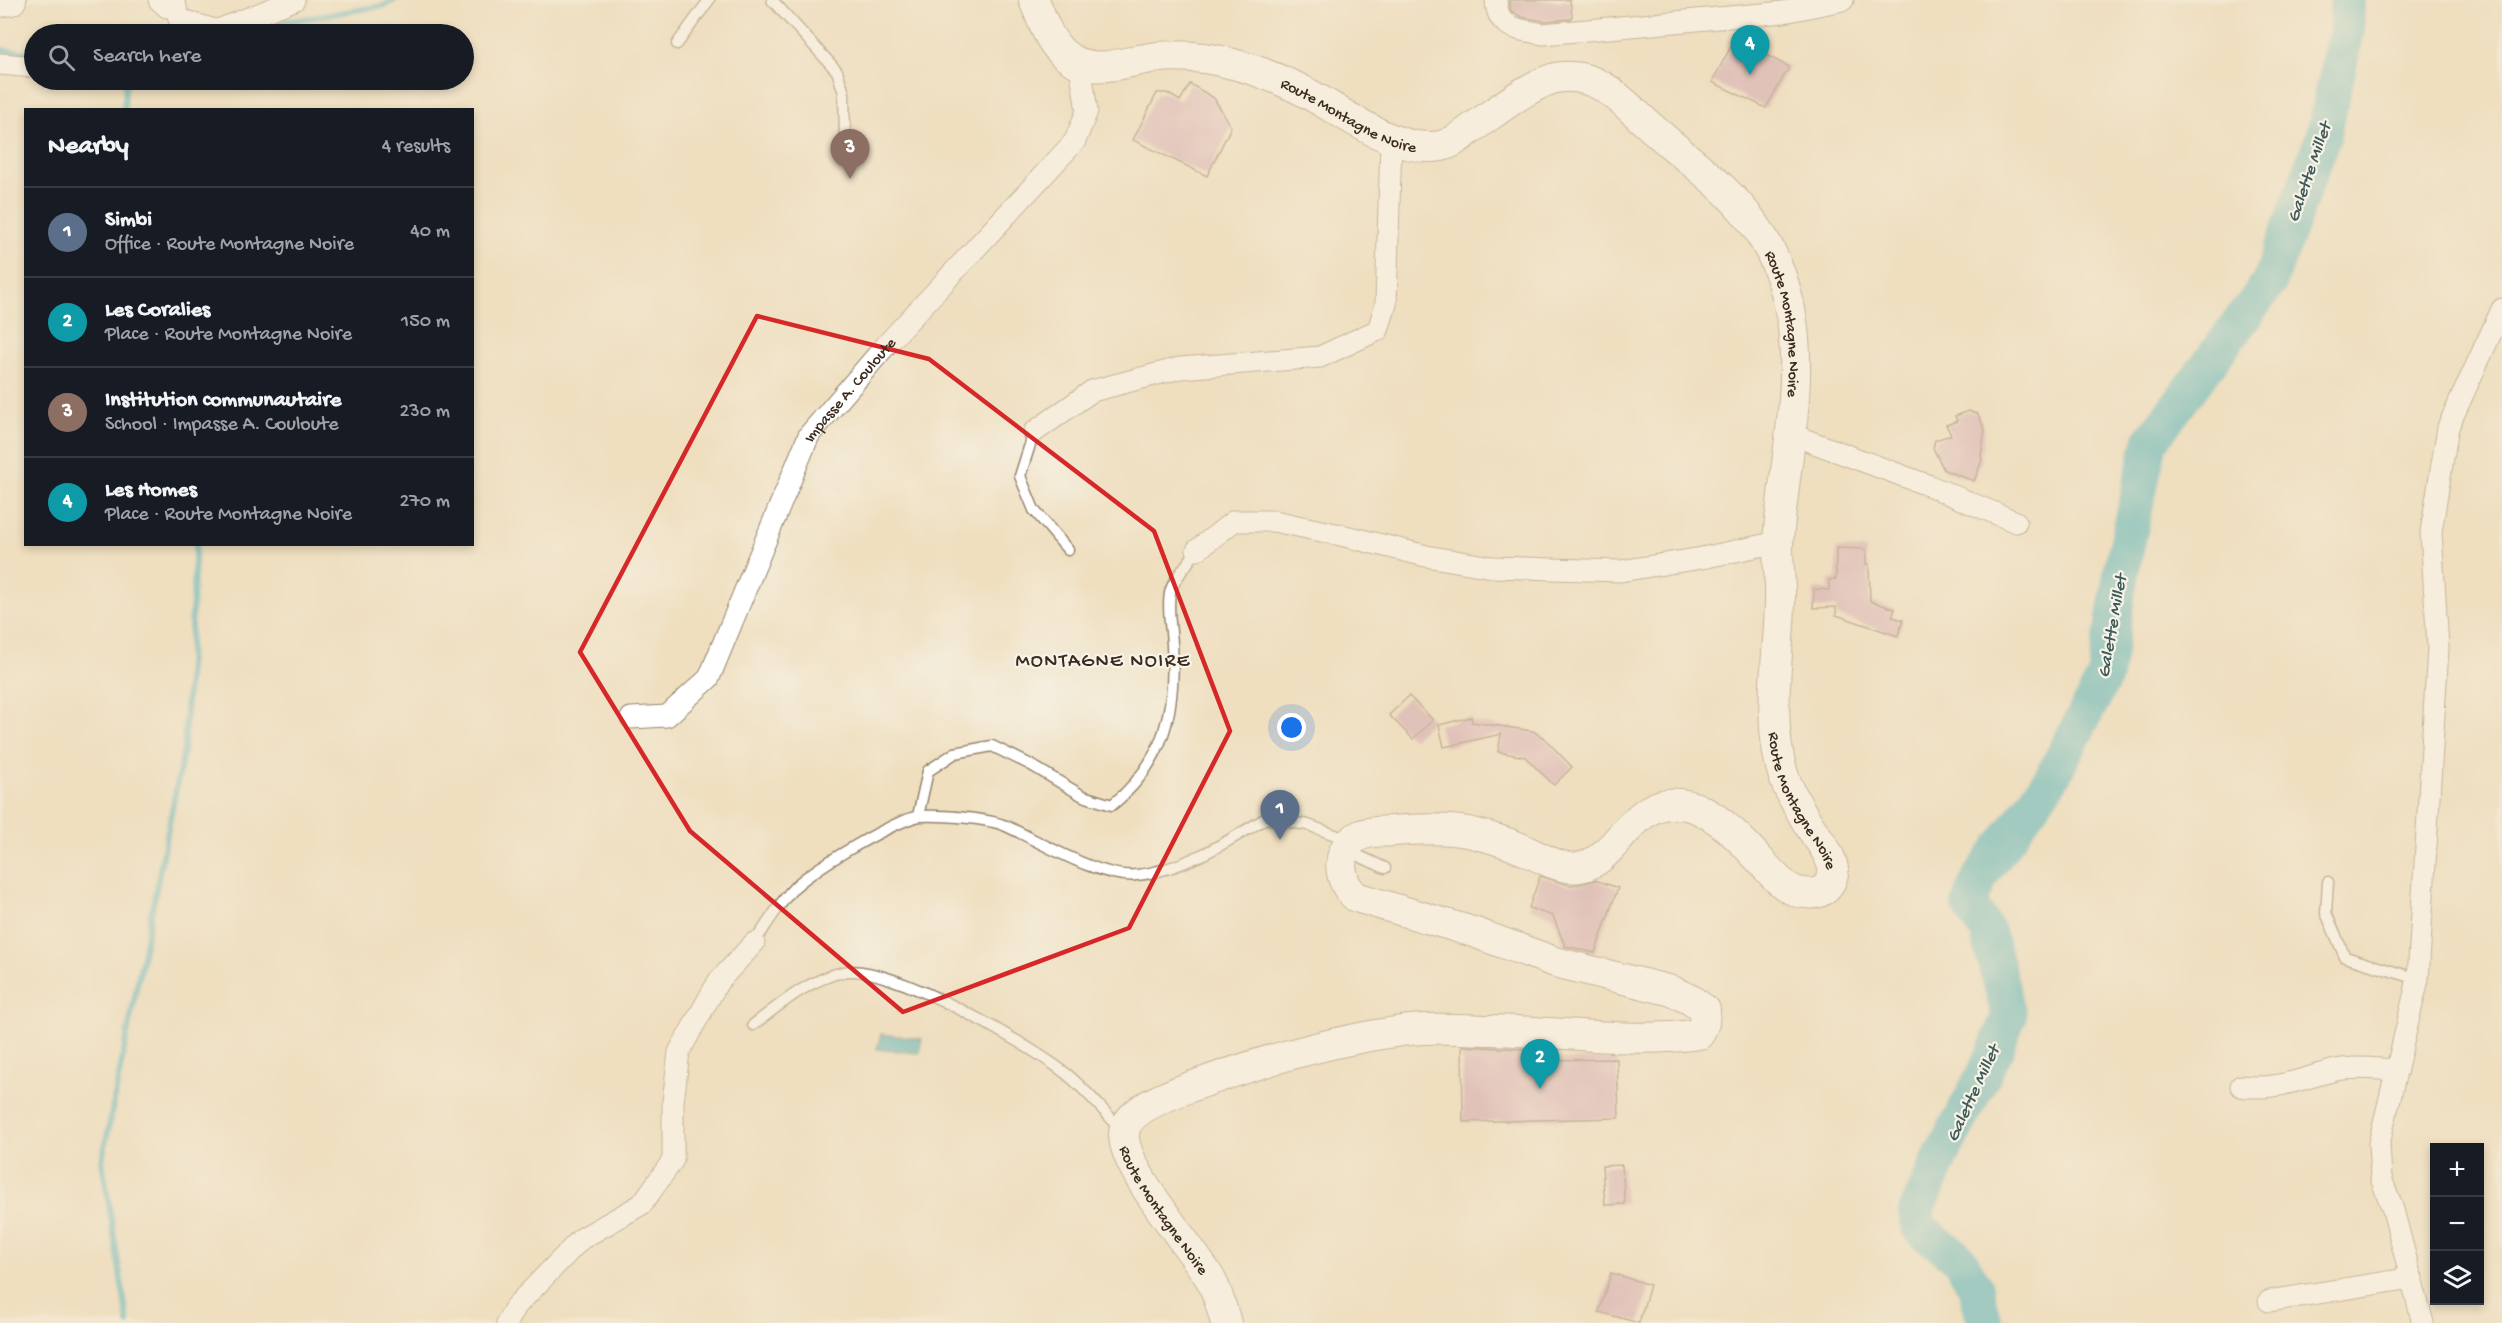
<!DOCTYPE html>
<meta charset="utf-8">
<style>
:root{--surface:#171b24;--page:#20242c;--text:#f1f3f6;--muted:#9ea1a6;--line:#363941;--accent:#c8321e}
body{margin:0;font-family:"Gochi Hand",sans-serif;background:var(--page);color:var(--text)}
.controls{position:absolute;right:18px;bottom:18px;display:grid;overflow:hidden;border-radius:0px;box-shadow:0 3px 9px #0003}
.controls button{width:54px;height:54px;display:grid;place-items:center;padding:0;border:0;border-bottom:2px solid var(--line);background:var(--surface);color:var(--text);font:30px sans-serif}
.you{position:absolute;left:1292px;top:728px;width:21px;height:21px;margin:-15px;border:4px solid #fff;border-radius:50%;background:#1a73e8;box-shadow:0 0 0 9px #1a73e833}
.badge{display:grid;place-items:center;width:39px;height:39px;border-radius:50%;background:var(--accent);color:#fff;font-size:20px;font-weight:700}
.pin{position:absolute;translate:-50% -50px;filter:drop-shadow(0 2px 3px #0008)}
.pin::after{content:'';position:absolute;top:32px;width:21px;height:18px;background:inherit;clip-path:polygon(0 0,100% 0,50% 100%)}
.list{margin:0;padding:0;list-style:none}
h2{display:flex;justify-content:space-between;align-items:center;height:78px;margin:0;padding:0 24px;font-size:26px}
h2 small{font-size:20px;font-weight:400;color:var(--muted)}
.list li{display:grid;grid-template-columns:39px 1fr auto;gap:18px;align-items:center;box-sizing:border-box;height:90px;padding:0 24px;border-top:2px solid var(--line)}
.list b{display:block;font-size:22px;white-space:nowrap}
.list p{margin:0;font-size:20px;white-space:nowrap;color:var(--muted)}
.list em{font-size:20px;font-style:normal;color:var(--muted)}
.icon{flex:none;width:33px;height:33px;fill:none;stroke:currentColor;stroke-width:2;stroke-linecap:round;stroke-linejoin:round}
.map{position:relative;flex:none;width:2502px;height:1323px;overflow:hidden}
.search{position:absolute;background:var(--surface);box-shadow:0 3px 9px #0003;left:24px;top:24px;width:450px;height:66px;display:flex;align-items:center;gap:15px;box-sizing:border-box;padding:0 21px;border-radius:33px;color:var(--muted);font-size:22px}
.panel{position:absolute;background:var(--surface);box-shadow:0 3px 9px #0003;left:24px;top:108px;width:450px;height:438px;border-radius:0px}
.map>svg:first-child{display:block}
.water{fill:#44b1c0;stroke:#406e6f;stroke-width:1.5}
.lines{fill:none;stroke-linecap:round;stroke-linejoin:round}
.stream{stroke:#44b1c0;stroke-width:6}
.river{stroke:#44b1c0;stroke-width:36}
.building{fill:#d1a0b2}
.lane-casing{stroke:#95846e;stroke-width:13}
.street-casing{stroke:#95846e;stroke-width:23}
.secondary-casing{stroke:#95846e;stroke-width:32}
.lane{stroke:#fff;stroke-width:10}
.street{stroke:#fff;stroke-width:21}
.secondary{stroke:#fff;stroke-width:30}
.marked{fill:none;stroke:#d62828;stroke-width:4.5;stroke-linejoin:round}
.labels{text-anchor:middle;stroke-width:4.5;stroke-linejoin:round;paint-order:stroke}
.street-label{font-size:16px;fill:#3b2a1e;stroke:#f7f3e8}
.water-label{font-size:18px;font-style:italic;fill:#3e5957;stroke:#f7f3e8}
.quarter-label{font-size:20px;letter-spacing:1.5px;fill:#3b2a1e;stroke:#f7f3e8}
</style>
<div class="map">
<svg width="2502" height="1323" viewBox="0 0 2502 1323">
<rect width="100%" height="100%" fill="#f7f3e8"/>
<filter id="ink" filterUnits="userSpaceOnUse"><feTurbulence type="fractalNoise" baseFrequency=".0167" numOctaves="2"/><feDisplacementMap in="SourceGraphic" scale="12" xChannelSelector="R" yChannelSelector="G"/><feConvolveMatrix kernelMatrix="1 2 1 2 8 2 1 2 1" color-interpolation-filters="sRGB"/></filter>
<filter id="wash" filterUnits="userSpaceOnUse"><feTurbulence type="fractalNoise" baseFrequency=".008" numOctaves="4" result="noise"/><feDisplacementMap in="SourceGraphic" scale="24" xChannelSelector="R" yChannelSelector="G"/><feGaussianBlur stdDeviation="1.35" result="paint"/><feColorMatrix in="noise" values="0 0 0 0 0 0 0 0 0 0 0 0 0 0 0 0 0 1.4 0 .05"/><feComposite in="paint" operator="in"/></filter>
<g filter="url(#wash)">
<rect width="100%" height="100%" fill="#efdfbf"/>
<path class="water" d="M 881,1034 L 922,1039 L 919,1053 L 877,1049 Z"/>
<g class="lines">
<path class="stream" d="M 235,34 L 284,22 L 383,6 L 395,0
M 0,50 L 34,53
M 124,110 L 126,80
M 128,1323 L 102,1161 L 184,749 L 196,544"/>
<path class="river" d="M 1985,1323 L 1976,1288 L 1959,1259 L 1920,1229 L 1916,1212 L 1941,1156 L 1993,1056 L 2009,1016 L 1988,932 L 1969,904 L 1981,875 L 2051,779 L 2105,676 L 2121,572 L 2150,442 L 2269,283 L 2323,137 L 2347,30 L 2347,0"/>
</g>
<g id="blocks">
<path class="building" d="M 1509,0 L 1570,0 L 1572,16 L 1571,19 L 1544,21 L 1522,17 L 1511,11 Z
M 1735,39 L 1789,67 L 1766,108 L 1712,82 Z
M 1190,84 L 1214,98 L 1231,127 L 1207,176 L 1133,140 L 1157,93 L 1167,93 L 1180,101 Z
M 1969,411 L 1978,414 L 1985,430 L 1981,456 L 1982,460 L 1974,481 L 1944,470 L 1933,448 L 1935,440 L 1951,435 L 1946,425 L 1957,421 L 1955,416 Z
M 1836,548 L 1866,549 L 1866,564 L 1869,564 L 1870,601 L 1895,609 L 1892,617 L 1903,620 L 1898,636 L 1836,615 L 1836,607 L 1813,608 L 1814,589 L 1829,590 L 1829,580 L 1836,579 Z
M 1409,696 L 1433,720 L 1413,739 L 1389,715 Z
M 1471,717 L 1472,722 L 1533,731 L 1544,738 L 1572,767 L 1554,785 L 1525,757 L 1498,752 L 1501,734 L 1444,747 L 1439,725 Z
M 1540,876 L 1569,885 L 1581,884 L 1595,880 L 1618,888 L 1595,953 L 1565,946 L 1553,916 L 1529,908 Z
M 1462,1046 L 1544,1050 L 1544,1060 L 1617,1059 L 1619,1118 L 1463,1122 Z
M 1622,1165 L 1625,1204 L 1605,1205 L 1602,1166 Z
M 1611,1273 L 1650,1285 L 1639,1323 L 1599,1312 Z"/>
</g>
</g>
<g filter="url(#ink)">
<use href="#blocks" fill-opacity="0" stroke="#95846e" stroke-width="1.5"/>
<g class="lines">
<g class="lane-casing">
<path id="lane" d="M 772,0 L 837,71 L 844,93 L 845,135
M 677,44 L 709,0
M 1034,432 L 1020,476 L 1034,510 L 1068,550
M 918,816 L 928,771 L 955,753 L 992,746 L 1031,765 L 1083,796 L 1112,805 C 1165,762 1176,710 1172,644 C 1171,626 1167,611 1170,593 C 1173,579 1189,563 1197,550
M 1346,850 L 1385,868
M 2328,882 L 2326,913 L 2345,957 L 2418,979
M 754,943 C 766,926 777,907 791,891 C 806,872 897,819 920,816 C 940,815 988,818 1006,826 C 1039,841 1102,880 1137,875 C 1183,870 1227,842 1266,818 L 1308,825 L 1349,840
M 753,1025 C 781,1004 808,980 843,972 C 888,962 1026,1043 1064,1072 C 1085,1088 1103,1111 1122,1130"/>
</g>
<g class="street-casing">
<g id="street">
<path d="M 159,0 L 167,7 L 176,7 L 179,19 L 218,31"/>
<path d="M 1496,0 C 1497,30 1519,29 1543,34 L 1784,12 L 1843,0"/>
<path d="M 208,34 L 294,0"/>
<path d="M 0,64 L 34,67"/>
<path d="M 1034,432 L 1092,391 L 1180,368 L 1320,357 L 1378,330 L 1386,304 L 1391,140"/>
<path d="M 1790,434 L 1930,486 L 2016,522"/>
<path d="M 1197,550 L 1234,521 L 1274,521 L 1345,536 L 1426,556 L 1492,567 L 1552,569 L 1620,571 L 1702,558 L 1778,542"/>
<path id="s1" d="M 631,718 L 667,716 L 709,678 L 809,435 L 887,344 L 1075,141 L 1087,111 L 1080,65"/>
<path d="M 2241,1086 C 2277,1091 2302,1078 2336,1070 C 2356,1066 2377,1069 2397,1070"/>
<path d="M 2269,1301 L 2412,1278"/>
<path d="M 507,1323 L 516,1306 L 581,1239 L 642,1204 L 673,1160 L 673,1102 L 679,1052 L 718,982 L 754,943"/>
<path d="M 2423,1323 L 2393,1210 L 2381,1178 L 2379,1144 L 2418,979 L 2438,648 L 2431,532 L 2448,427 L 2502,309"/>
</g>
</g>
<g class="secondary-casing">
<g id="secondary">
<path id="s2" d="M 1034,0 C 1042,19 1049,42 1065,55 C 1093,78 1127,60 1158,57 C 1184,55 1208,57 1233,64 C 1253,69 1274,77 1293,86 C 1336,105 1392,155 1441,146 C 1455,143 1466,132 1478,124 C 1498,110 1537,79 1562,77 C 1601,73 1625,105 1652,128 C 1689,161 1733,190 1760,233 C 1812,315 1794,405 1783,495 C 1781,513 1778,531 1778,548 C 1778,566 1781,584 1780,602 C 1779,658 1766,719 1783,774 C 1788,790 1798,807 1807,822 C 1815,836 1831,852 1833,869 C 1834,880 1826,891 1816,893 C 1812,894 1798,893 1795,891 C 1779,885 1767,867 1755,855 C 1738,836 1712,810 1686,805 C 1632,793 1619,861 1580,867 C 1558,871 1531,851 1510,844 C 1496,839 1482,835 1468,832 C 1444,828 1417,829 1393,831 C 1383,832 1370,831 1361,835 C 1334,847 1337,881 1356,897 L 1473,932 L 1555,962 L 1672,991 L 1691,1000 L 1705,1010 L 1704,1023 L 1699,1034 C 1632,1044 1558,1031 1490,1030 C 1460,1029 1424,1027 1395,1032 C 1325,1042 1259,1062 1193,1086 C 1174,1093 1126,1109 1124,1133 C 1121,1167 1192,1248 1211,1280 C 1218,1293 1222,1309 1226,1323"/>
<path d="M 0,2 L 11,0"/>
</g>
</g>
<use href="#lane" class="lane"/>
<use href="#street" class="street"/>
<use href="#secondary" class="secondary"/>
</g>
</g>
<path d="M0 0H2502V1323H0ZM 757,316 L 929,359 L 1154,531 L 1230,731 L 1129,928 L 903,1012 L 690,831 L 580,652 Z" fill="#efdfbf" fill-opacity=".55" fill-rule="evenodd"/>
<path class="marked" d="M 757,316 L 929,359 L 1154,531 L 1230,731 L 1129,928 L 903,1012 L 690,831 L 580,652 Z"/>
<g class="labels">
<g class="street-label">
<text dy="6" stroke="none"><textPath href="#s2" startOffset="363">Route Montagne Noire</textPath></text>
<text dy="6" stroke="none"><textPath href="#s2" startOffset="957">Route Montagne Noire</textPath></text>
<text dy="6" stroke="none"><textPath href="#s1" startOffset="416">Impasse A. Couloute</textPath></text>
<text dy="6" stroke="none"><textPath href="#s2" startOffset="1443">Route Montagne Noire</textPath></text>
<text dy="6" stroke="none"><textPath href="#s2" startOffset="3224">Route Montagne Noire</textPath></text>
</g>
<g class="water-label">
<text transform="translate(2308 172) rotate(-71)" y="6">Galette Millet</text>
<text transform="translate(2111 626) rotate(-80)" y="6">Galette Millet</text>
<text transform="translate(1972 1093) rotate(-65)" y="6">Galette Millet</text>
</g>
<g class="quarter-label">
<text x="1103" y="666">MONTAGNE NOIRE</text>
</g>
</g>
</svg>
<div class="controls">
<button>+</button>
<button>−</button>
<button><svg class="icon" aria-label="layers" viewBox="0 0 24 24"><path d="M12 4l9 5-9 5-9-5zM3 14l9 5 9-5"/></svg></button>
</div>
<div class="you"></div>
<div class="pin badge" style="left:1280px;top:840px;background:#5c6f8a">1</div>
<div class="pin badge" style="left:1540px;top:1089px;background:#0f9aa8">2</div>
<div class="pin badge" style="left:850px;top:179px;background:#8d6e63">3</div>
<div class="pin badge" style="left:1750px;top:75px;background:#0f9aa8">4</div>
<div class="search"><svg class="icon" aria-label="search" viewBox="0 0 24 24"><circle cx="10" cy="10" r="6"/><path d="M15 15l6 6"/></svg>Search here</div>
<section class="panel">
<h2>Nearby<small>4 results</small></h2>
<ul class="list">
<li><span class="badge" style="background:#5c6f8a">1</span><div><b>Simbi</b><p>Office · Route Montagne Noire</p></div><em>40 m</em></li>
<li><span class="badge" style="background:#0f9aa8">2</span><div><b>Les Coralies</b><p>Place · Route Montagne Noire</p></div><em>150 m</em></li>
<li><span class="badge" style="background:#8d6e63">3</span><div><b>Institution communautaire</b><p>School · Impasse A. Couloute</p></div><em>230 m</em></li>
<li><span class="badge" style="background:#0f9aa8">4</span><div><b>Les Homes</b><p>Place · Route Montagne Noire</p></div><em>270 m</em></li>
</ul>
</section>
</div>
